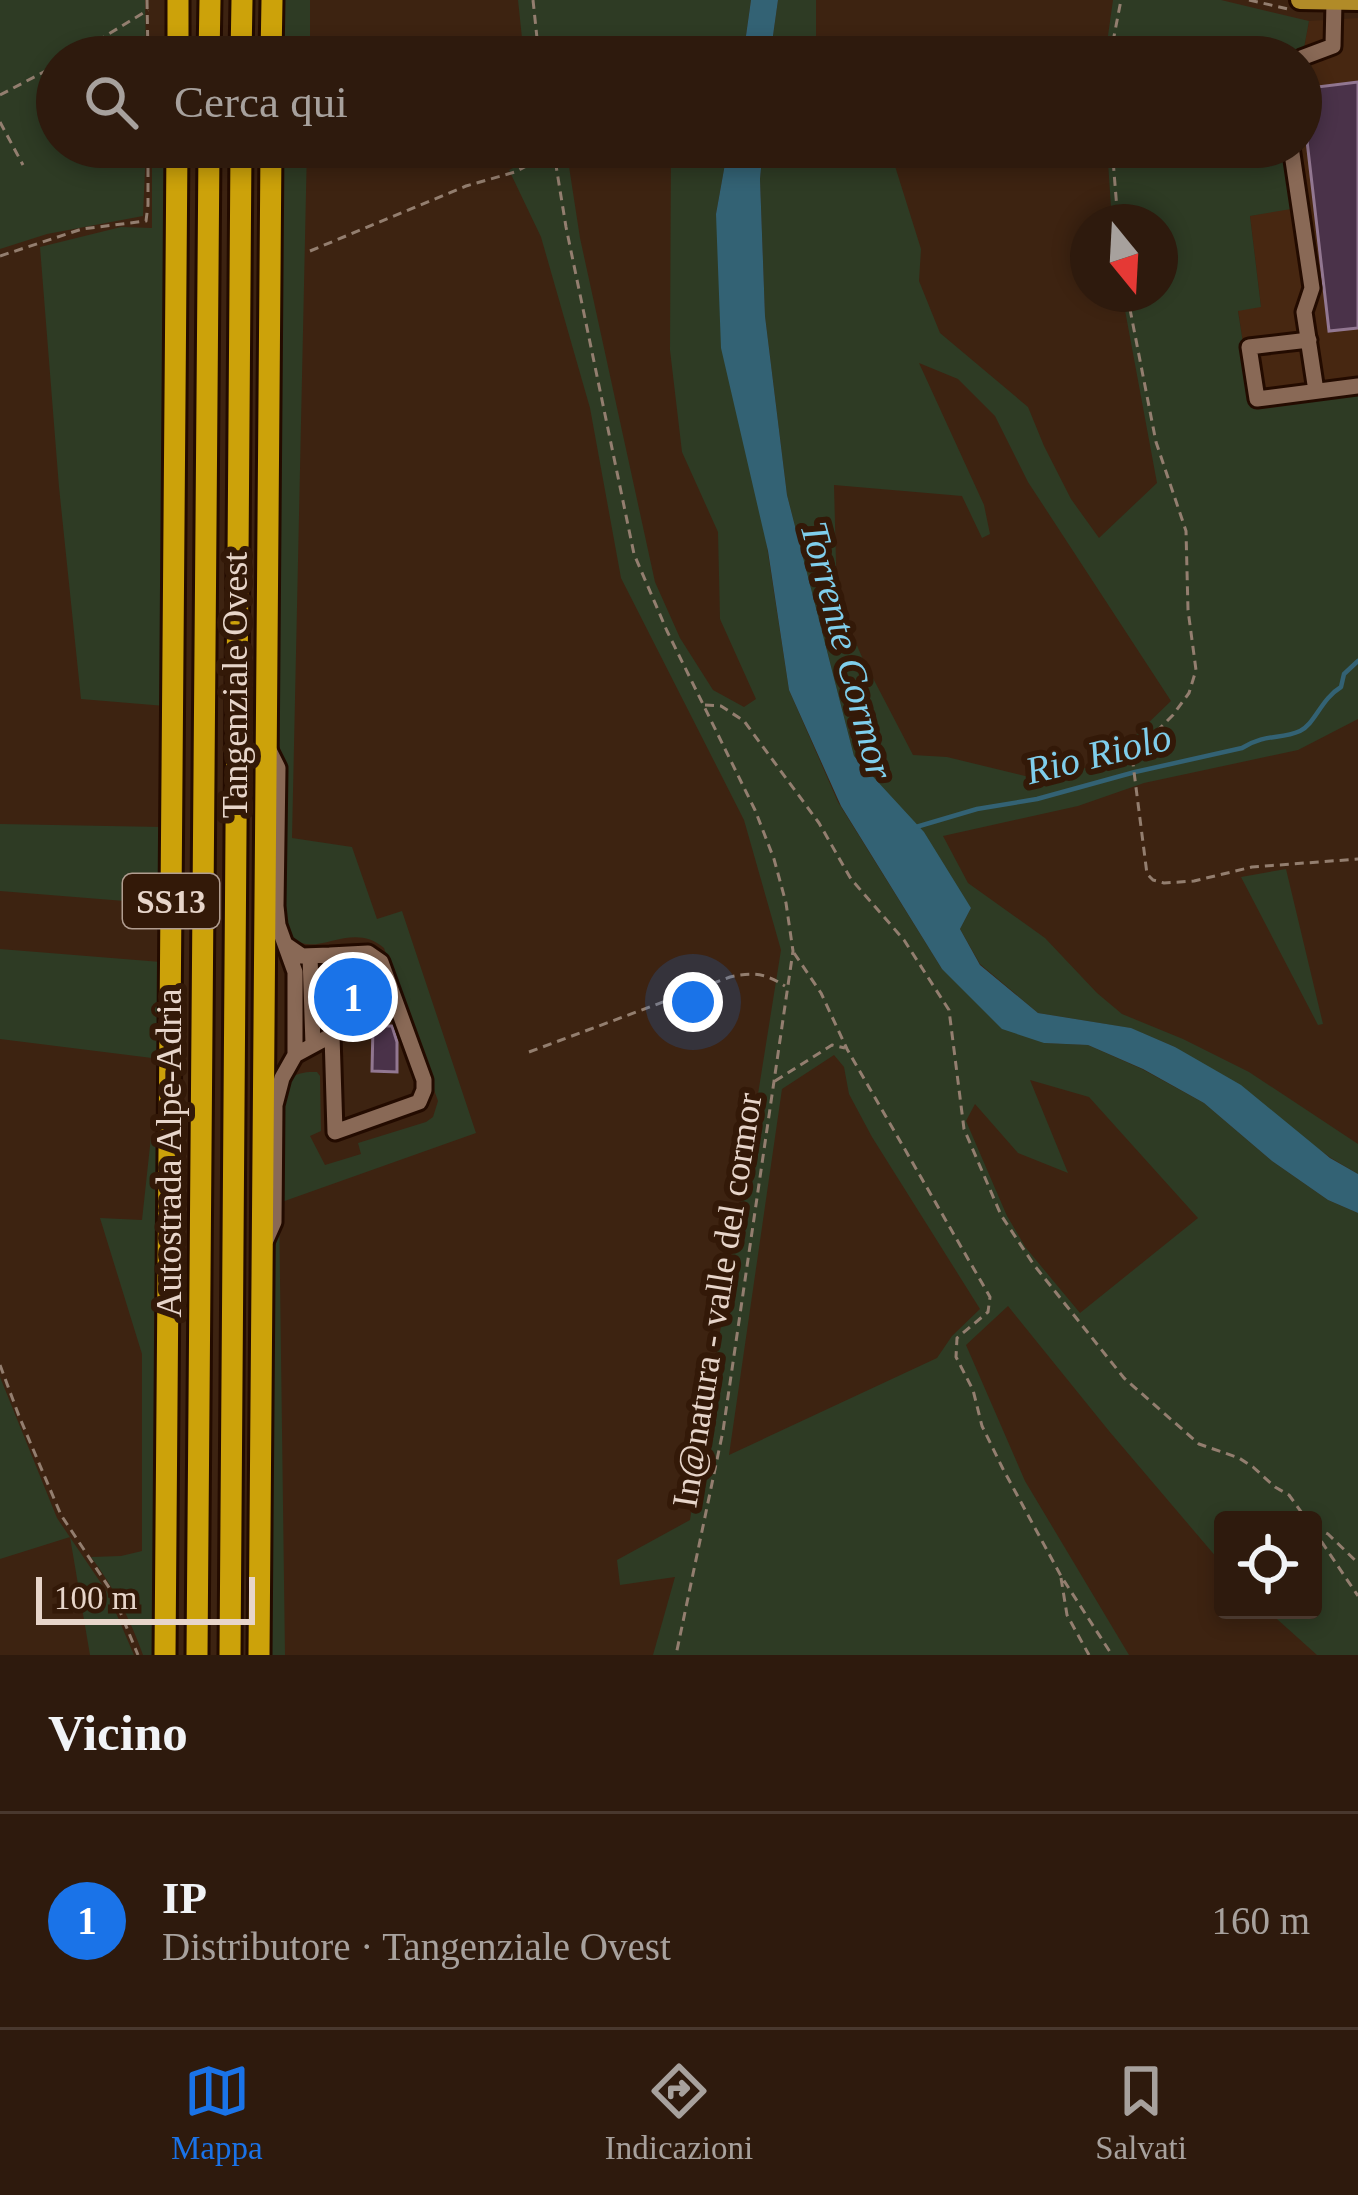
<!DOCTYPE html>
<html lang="it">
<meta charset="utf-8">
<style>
:root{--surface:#2e1a0d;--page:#3a271b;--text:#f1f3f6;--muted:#a7a19d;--line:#49382e;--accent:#1a73e8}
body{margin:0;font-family:Georgia,serif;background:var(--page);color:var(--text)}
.controls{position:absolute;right:36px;bottom:36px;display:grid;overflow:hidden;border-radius:12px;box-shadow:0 6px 18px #0003}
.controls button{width:108px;height:108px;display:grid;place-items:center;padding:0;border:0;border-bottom:3px solid var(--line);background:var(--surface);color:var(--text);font:60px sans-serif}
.compass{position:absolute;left:1070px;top:204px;width:108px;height:108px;border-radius:50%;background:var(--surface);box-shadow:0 6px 18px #0003;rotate:162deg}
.scale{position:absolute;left:36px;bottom:30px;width:219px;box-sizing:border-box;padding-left:12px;border:6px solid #e7d5ca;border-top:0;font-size:33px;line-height:42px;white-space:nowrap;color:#e7d5ca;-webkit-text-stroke:9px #331908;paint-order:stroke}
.you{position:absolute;left:693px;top:1002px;width:42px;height:42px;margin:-30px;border:9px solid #fff;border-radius:50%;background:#1a73e8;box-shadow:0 0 0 18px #1a73e833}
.badge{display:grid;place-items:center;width:78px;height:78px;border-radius:50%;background:var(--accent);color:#fff;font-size:39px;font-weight:700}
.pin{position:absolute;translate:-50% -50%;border:6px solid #fff;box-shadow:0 3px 12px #0006}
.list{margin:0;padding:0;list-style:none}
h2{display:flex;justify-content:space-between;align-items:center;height:156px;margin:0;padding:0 48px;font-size:51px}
h2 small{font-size:39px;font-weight:400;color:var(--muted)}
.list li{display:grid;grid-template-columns:78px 1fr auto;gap:36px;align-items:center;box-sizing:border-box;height:216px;padding:0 48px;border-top:3px solid var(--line)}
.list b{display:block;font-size:45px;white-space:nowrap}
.list p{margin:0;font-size:39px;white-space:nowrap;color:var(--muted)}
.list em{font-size:39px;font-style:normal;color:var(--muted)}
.icon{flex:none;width:66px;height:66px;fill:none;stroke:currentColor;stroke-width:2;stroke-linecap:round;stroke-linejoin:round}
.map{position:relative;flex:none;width:1358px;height:1655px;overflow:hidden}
.search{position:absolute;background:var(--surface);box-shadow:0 6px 18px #0003;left:36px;right:36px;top:36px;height:132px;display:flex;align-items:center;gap:30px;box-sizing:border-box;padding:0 42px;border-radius:66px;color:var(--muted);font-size:45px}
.sheet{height:372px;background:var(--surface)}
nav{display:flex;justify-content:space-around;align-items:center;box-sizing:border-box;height:168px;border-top:3px solid var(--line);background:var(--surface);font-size:33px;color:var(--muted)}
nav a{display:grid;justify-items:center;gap:6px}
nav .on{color:var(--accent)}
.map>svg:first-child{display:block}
.built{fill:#472711}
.green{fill:#2e3b24;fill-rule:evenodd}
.water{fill:#336274}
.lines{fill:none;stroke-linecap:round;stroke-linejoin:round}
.stream{stroke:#336274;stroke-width:4.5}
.building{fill:#4a3249;stroke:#927791;stroke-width:3}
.minor-casing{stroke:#230b00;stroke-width:21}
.major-casing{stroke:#230b00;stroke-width:24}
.highway-casing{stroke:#230b00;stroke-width:27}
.path{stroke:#937e6f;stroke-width:3;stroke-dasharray:9 6;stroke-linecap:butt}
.minor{stroke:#896956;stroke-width:15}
.major{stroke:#b18b28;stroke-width:18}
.highway{stroke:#cca20a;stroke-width:21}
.labels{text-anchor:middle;stroke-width:12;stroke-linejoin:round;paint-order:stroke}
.shield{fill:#331908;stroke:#b19d90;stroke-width:3}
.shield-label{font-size:33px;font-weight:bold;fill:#e7d5ca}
.street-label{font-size:36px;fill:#e7d5ca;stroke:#331908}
.water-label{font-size:39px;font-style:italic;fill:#7fceec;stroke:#331908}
</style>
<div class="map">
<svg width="1358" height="1655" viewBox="0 0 1358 1655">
<rect width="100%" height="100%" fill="#3d2311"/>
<path class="built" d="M 1358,18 L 1358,395 L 1253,407 L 1238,310 L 1261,306 L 1250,216 L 1290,208 L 1283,147 L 1301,147 L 1301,57 L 1288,57 L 1304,48 L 1309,21 Z"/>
<path class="green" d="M 0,0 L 145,0 L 146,57 L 57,57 L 57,147 L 146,147 L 143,216 L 47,234 L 0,249 Z
M 281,0 L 310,0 L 310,57 L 281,57 Z
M 518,0 L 751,0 L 743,57 L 524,57 Z
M 778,0 L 816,0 L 816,57 L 770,57 Z
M 1113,0 L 1221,0 L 1309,21 L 1304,48 L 1288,57 L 1105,57 Z
M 152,147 L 169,147 L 165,706 L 81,699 L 59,487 L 40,247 L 121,227 L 152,228 Z
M 280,147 L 307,147 L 292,838 L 352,847 L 377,919 L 402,911 L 476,1133 L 279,1203 L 285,1655 L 269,1655 L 271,1260 C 273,1247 277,1235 278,1222 C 282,1191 271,1100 290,1079 C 297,1072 308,1072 317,1072 L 320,1076 L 321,1131 L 310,1136 L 325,1165 L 361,1154 L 358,1143 L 426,1122 L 433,1117 L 438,1101 L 384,948 C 346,914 302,976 283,919 L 282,770 L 276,739 Z
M 541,147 L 566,147 L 580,238 L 655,582 L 680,638 L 713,690 L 744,707 L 756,699 L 720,619 L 718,532 L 682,452 L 670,350 L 671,147 L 728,147 L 716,214 L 789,690 L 838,802 L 942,969 L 1044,1043 L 1088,1045 L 1142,1069 L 1204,1103 L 1272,1161 L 1328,1200 L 1358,1213 L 1358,1655 L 1317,1655 L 1267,1610 L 1313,1610 L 1313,1520 L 1223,1520 L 1223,1565 L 1109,1431 L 1008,1306 L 966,1345 L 1025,1481 L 1129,1655 L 653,1655 L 675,1577 L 620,1585 L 617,1560 L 690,1520 L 781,950 L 744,820 L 621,578 L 590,408 L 541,237 L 509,170 L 542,154 ZM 834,1055 L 844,1067 L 849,1094 L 872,1137 L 980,1309 L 952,1336 L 937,1358 L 729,1455 L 782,1089 ZM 1030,1080 L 1089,1097 L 1198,1218 L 1080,1313 L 1026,1248 L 1007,1216 L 966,1121 L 975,1104 L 1018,1153 L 1068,1173 Z
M 763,147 L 817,147 L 818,152 L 889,147 L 921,249 L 919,281 L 940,333 L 1028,407 L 1044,446 L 1071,499 L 1099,538 L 1157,483 L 1122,294 L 1160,294 L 1160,222 L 1112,222 L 1107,147 L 1283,147 L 1291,209 L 1250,216 L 1261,307 L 1238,311 L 1253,407 L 1358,395 L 1358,719 L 1298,750 L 1144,783 L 1078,806 L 943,836 L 968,883 L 1045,938 L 1097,993 L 1122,1014 L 1183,1039 L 1249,1072 L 1358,1144 L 1358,1174 L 1331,1158 L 1175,1047 L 1130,1028 L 1038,1013 L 980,964 L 960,929 L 971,908 L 854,756 L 787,495 L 765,316 L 760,179 ZM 919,363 L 958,379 L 995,416 L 1028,482 L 1171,701 L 1116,754 L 1115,764 L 1025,776 L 947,757 L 913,755 L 862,657 L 837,600 L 834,485 L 962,496 L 982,538 L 990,534 L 984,505 Z
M 0,824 L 162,827 L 162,904 L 0,891 Z
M 1286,869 L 1323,1024 L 1318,1025 L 1241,877 Z
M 0,949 L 161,962 L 160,1059 L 0,1039 Z
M 151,1137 L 159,1138 L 156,1655 L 143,1655 C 130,1618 114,1588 91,1557 L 121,1556 L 142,1551 L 142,1354 L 100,1218 L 142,1220 Z
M 0,1377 L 57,1518 L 107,1592 L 134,1655 L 90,1655 L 70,1537 L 0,1559 Z"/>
<path class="water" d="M 751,0 L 778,0 L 770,57 L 743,57 Z
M 728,147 L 763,147 L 760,179 L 765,316 L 787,495 L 854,756 L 924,832 L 971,908 L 960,929 L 980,965 L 1038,1013 L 1131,1028 L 1175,1047 L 1241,1085 L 1330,1158 L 1358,1174 L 1358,1213 L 1328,1200 L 1272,1161 L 1204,1103 L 1143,1069 L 1088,1045 L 1044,1043 L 1002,1029 L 942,969 L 841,806 L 789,690 L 768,551 L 721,348 L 716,214 Z"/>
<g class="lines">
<path class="stream" d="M 916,827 L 977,809 L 1037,799 L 1135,772 L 1242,748 C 1266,733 1280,740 1300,731 C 1315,724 1321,699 1341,687 L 1344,674 L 1358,661"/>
</g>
<path class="building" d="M 1358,82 L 1358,328 L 1329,331 L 1301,89 Z
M 373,1026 L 392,1026 L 397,1042 L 397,1072 L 372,1071 Z"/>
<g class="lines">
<g class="minor-casing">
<path id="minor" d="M 1301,58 L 1333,46 L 1334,2
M 1291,147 L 1312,288 L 1304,312 L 1316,391
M 1309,340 L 1249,347 L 1257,399 L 1358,386
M 286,945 L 302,956 L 330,955 L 332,1035 L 295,1055
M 330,955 L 368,953 L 381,962 L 424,1080 L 424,1090 L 419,1102 L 335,1132 L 332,1035
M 310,956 L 313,1045
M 266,1240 L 274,1222 L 275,1105 L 282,1078 L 295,1055 L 295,972 L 278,925 L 276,906 L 278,768 L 268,748"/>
</g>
<g class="major-casing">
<path id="major" d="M 1300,0 L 1358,1"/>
</g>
<g class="highway-casing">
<path id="highway" d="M 178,57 L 178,0
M 209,57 L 210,0
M 241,57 L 242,0
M 271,57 L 272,0
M 165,1655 L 177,147
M 197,1655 L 209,147
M 230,1655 L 241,147
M 259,1655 L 271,147"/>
</g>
<path class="path" d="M 147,0 L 148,57
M 533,0 L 539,57
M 1249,0 L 1288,9
M 71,57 L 148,10
M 1110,57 L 1121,0
M 0,95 L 57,65
M 0,122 L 23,165
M 553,147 L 566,227 L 634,554 L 667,631 L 755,810 L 774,859 L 786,903 L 793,951 L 723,1431 L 676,1655
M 1112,147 L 1118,222
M 310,251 L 466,186 L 515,172 L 553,152
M 0,256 L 82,229 L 146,221 L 148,205 L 148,147
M 1127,294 L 1156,442 L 1186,531 L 1188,610 L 1196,670 L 1189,693 L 1173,715 L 1132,756 L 1147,874 L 1153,880 L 1164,883 L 1194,881 L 1252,867 L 1358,859
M 705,705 L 721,706 L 744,721 L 819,823 L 851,879 L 904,940 L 949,1010 L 964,1129 L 1001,1215 L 1034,1265 L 1124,1378 L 1199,1444 L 1239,1458 L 1253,1467 L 1275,1487 L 1289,1495 L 1307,1520
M 794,953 L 821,993 L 847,1049 L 990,1297 L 988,1312 L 957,1338 L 956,1357 L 973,1390 L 982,1426 L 1003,1469 L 1061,1576 L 1112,1655
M 529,1052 L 730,977 C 753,972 765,973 785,986
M 775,1081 L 832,1045 L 845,1048
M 0,1365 L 19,1416 L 61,1515 L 112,1592 L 138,1655
M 1313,1526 L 1328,1534 L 1358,1563
M 1313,1529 L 1358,1596
M 1061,1578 L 1067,1615 L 1089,1655"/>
<use href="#minor" class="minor"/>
<use href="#major" class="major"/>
<use href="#highway" class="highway"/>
</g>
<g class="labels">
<rect class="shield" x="123" y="874" width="96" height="54" rx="9"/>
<g class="shield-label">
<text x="171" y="913">SS13</text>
</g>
<g class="street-label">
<text transform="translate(234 685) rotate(-90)" y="13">Tangenziale Ovest</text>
<text transform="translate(168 1153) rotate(-90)" y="13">Autostrada Alpe-Adria</text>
<text transform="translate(716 1300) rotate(-81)" y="13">In@natura - valle del cormor</text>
</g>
<g class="water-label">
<text transform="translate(848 650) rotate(75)" y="14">Torrente Cormor</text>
<text transform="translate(1098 753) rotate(-14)" y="14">Rio Riolo</text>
</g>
</g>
</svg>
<div class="controls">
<button><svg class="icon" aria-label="locate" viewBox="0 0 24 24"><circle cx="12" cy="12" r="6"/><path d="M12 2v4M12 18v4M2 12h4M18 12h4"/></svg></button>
</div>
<svg class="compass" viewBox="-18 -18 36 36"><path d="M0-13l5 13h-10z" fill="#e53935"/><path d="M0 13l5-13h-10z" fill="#a7a19d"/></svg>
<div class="scale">100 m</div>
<div class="you"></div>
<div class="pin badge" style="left:353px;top:997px">1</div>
<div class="search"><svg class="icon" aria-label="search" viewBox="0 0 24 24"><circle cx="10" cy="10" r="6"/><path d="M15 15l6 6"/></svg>Cerca qui</div>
</div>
<section class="sheet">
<h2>Vicino<small></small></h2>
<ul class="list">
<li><span class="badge">1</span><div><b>IP</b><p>Distributore · Tangenziale Ovest</p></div><em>160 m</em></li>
</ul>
</section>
<nav>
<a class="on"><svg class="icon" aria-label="map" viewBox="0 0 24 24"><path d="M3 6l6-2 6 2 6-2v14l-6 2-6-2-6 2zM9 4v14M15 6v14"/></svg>Mappa</a>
<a><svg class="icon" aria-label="directions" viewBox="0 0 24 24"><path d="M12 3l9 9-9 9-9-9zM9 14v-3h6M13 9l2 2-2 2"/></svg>Indicazioni</a>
<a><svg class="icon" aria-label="saved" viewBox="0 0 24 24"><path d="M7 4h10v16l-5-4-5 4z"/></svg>Salvati</a>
</nav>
